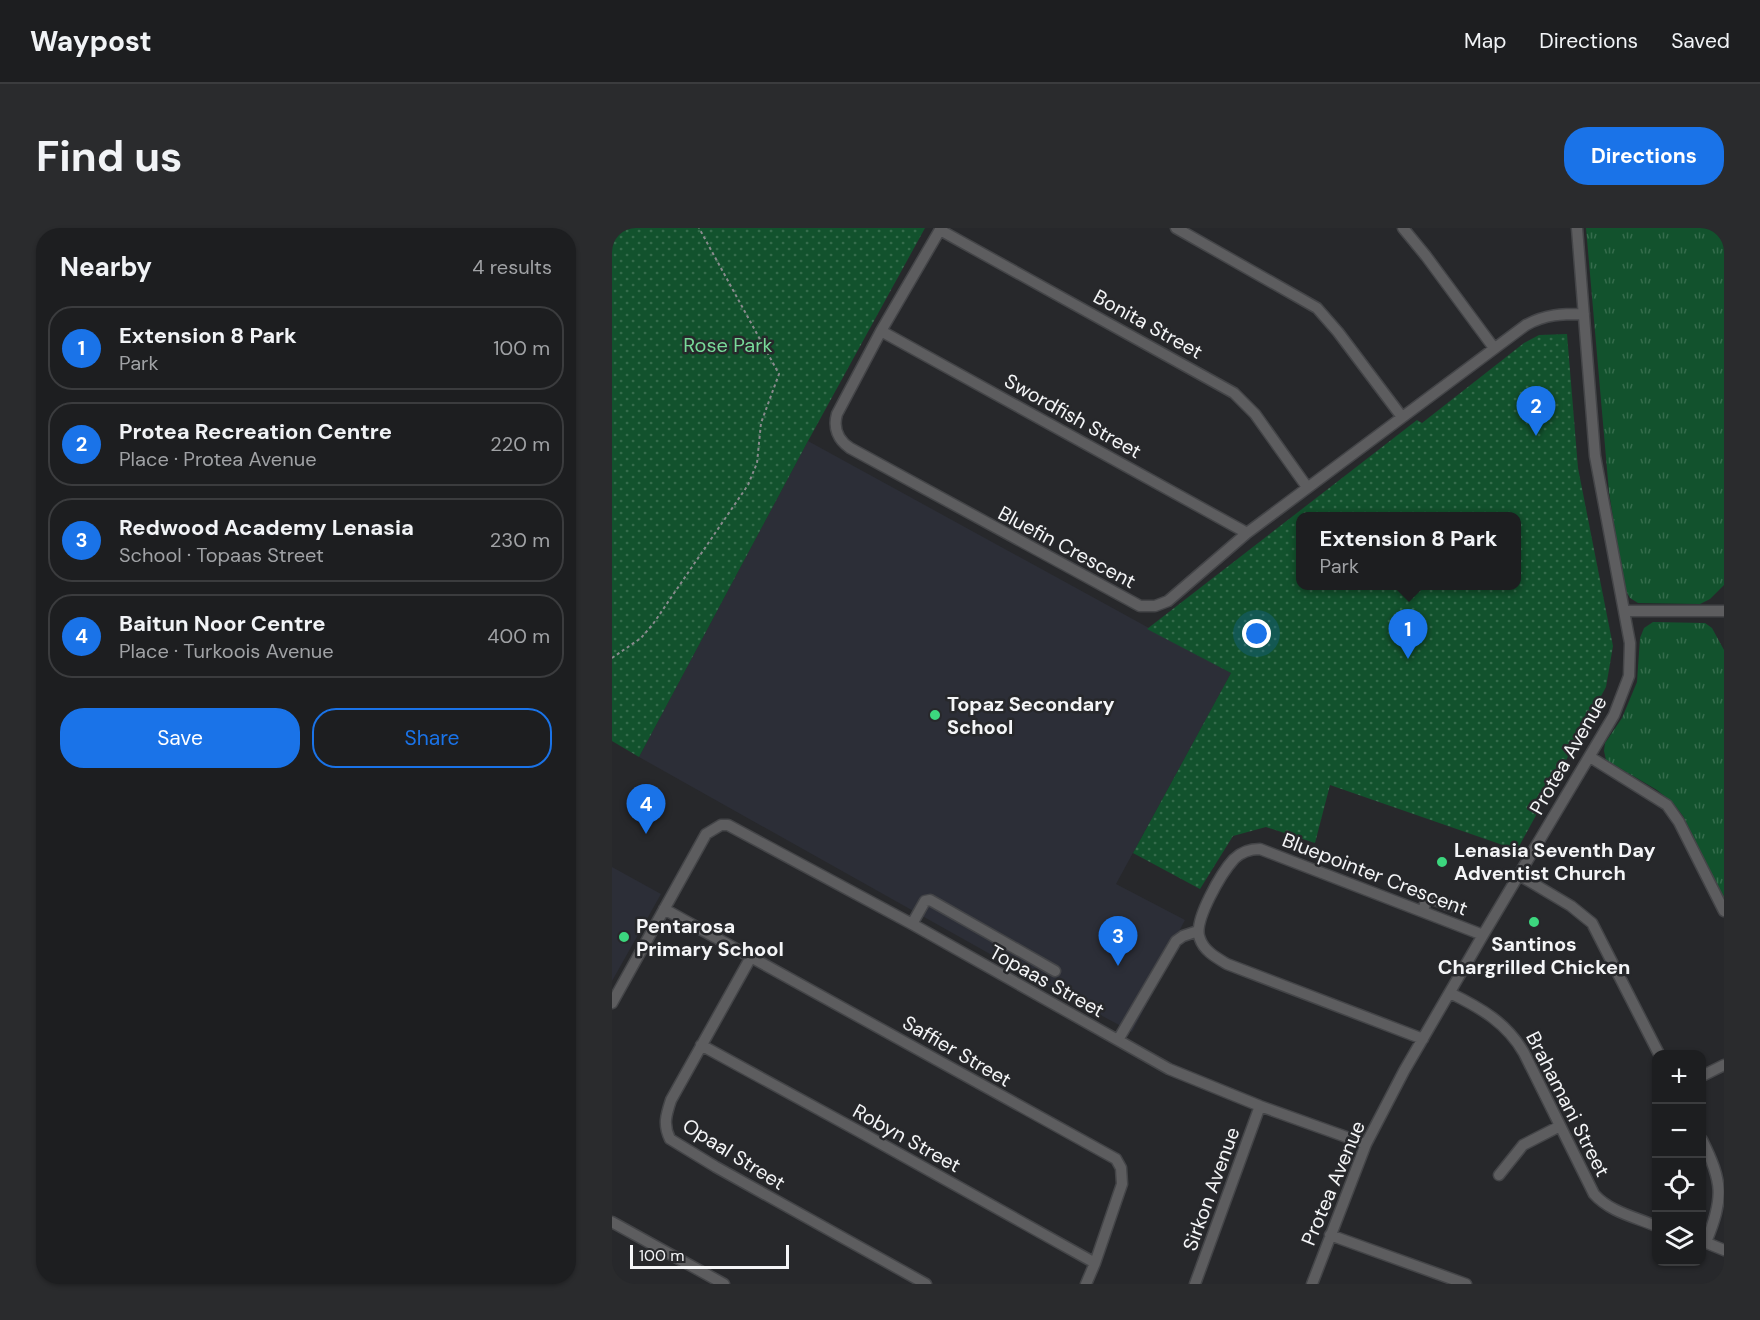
<!DOCTYPE html>
<meta charset="utf-8">
<style>
:root{--surface:#1d1e20;--page:#2a2b2d;--text:#f1f3f6;--muted:#a0a2a5;--line:#3b3c3e;--accent:#1a73e8}
body{margin:0;font-family:"DM Sans",sans-serif;background:var(--page);color:var(--text)}
.controls{position:absolute;right:18px;bottom:18px;display:grid;overflow:hidden;border-radius:12px;box-shadow:0 2px 4px #0004}
.controls button{width:54px;height:54px;display:grid;place-items:center;padding:0;border:0;border-bottom:2px solid var(--line);background:var(--surface);color:var(--text);font:30px sans-serif}
.scale{position:absolute;left:18px;bottom:15px;width:159px;box-sizing:border-box;padding-left:6px;border:3px solid #f4f5f7;border-top:0;font-size:16px;line-height:21px;white-space:nowrap;color:#f4f5f7;-webkit-text-stroke:4px #27282b;paint-order:stroke}
.you{position:absolute;left:645px;top:406px;width:21px;height:21px;margin:-15px;border:4px solid #fff;border-radius:50%;background:#1a73e8;box-shadow:0 0 0 9px #1a73e833}
.badge{display:grid;place-items:center;width:39px;height:39px;border-radius:50%;background:var(--accent);color:#fff;font-size:20px;font-weight:700}
.pin{position:absolute;translate:-50% -50px;filter:drop-shadow(0 2px 3px #0008)}
.pin::after{content:'';position:absolute;top:32px;width:21px;height:18px;background:inherit;clip-path:polygon(0 0,100% 0,50% 100%)}
.popup{position:absolute;left:684px;top:284px;width:225px;height:78px;box-sizing:border-box;display:grid;place-content:center;border-radius:12px;background:var(--surface);filter:drop-shadow(0 2px 4px #0005);font-size:20px;white-space:nowrap;color:var(--muted)}
.popup b{font-size:22px;color:var(--text)}
.popup::after{content:'';position:absolute;left:50%;top:100%;margin-left:-12px;border:12px solid transparent;border-top-color:var(--surface)}
.list{margin:0;padding:0;list-style:none}
h2{display:flex;justify-content:space-between;align-items:center;height:78px;margin:0;padding:0 24px;font-size:26px}
h2 small{font-size:20px;font-weight:400;color:var(--muted)}
.list li{display:grid;grid-template-columns:39px 1fr auto;gap:18px;align-items:center;box-sizing:border-box;height:84px;margin:0 12px 12px;padding:0 12px;border:2px solid var(--line);border-radius:24px}
.list b{display:block;font-size:22px;white-space:nowrap}
.list p{margin:0;font-size:20px;white-space:nowrap;color:var(--muted)}
.list em{font-size:20px;font-style:normal;color:var(--muted)}
.actions{display:flex;gap:12px;padding:18px 24px}
.actions a{flex:1;padding:14px 0;border:2px solid var(--accent);border-radius:24px;text-align:center;font-size:21px;color:var(--accent)}
.actions .main{background:var(--accent);color:#fff}
.icon{flex:none;width:33px;height:33px;fill:none;stroke:currentColor;stroke-width:2;stroke-linecap:round;stroke-linejoin:round}
.map{position:relative;flex:none;width:1112px;height:1056px;overflow:hidden;border-radius:24px}
header{display:flex;align-items:center;gap:36px;box-sizing:border-box;height:84px;padding:0 30px;background:var(--surface);border-bottom:2px solid var(--line)}
header strong{font-size:28px}
nav{display:flex;gap:33px;margin-inline-start:auto;font-size:21px}
.intro{display:flex;align-items:center;justify-content:space-between;box-sizing:border-box;height:144px;padding:0 36px}
h1{margin:0;font-size:42px}
.button{padding:15px 27px;border-radius:24px;background:var(--accent);color:#fff;font-size:21px;font-weight:700}
main{display:flex;gap:36px;padding:0 36px}
aside{flex:1;background:var(--surface);border-radius:24px;box-shadow:0 2px 4px #0004}
.map>svg:first-child{display:block}
.built{fill:#2c2e37}
.grass{fill:url(#grass-tufts)}
.park{fill:url(#park-dots);fill-rule:evenodd}
.lines{fill:none;stroke-linecap:round;stroke-linejoin:round}
.minor-casing{stroke:#444548;stroke-width:13}
.path{stroke:#8a8b8e;stroke-width:2;stroke-dasharray:3 3;stroke-linecap:butt}
.minor{stroke:#5d5d5f;stroke-width:10}
.poi-dot{fill:#3cd77e;stroke:#27282b;stroke-width:2}
.labels{text-anchor:middle;stroke-width:5;stroke-linejoin:round;paint-order:stroke}
.street-label{font-size:20px;fill:#f4f5f7;stroke:#27282b}
.park-label{font-size:20px;fill:#78da99;stroke:#27282b}
.poi-label{font-size:20px;font-weight:bold;fill:#f4f5f7;stroke:#27282b;text-anchor:start}
</style>
<header>
<strong>Waypost</strong>
<nav><a>Map</a><a>Directions</a><a>Saved</a></nav>
</header>
<div class="intro"><h1>Find us</h1><a class="button">Directions</a></div>
<main>
<aside>
<h2>Nearby<small>4 results</small></h2>
<ul class="list">
<li><span class="badge">1</span><div><b>Extension 8 Park</b><p>Park</p></div><em>100 m</em></li>
<li><span class="badge">2</span><div><b>Protea Recreation Centre</b><p>Place · Protea Avenue</p></div><em>220 m</em></li>
<li><span class="badge">3</span><div><b>Redwood Academy Lenasia</b><p>School · Topaas Street</p></div><em>230 m</em></li>
<li><span class="badge">4</span><div><b>Baitun Noor Centre</b><p>Place · Turkoois Avenue</p></div><em>400 m</em></li>
</ul>
<div class="actions"><a class="main">Save</a><a>Share</a></div>
</aside>
<div class="map">
<svg width="1112" height="1056" viewBox="0 0 1112 1056">
<defs>
<pattern id="grass-tufts" width="24" height="20" patternUnits="userSpaceOnUse" patternTransform="scale(1.5)"><rect width="24" height="20" fill="#12522d"/><path d="M3 7l-1-3M5 7V3M7 7l1-3M15 17l-1-3M17 17v-4M19 17l1-3" fill="none" stroke="#356c4c"/></pattern>
<pattern id="park-dots" width="8" height="8" patternUnits="userSpaceOnUse" patternTransform="scale(1.5)"><rect width="8" height="8" fill="#12522d"/><path d="M2 2h.1M6 6h.1" fill="none" stroke="#356c4c" stroke-width="1.8" stroke-linecap="round"/></pattern>
</defs>
<rect width="100%" height="100%" fill="#27282b"/>
<path class="built" d="M 196,213 L 619,445 L 504,656 L 573,692 L 563,711 L 567,714 L 520,804 L 444,763 L 27,529 Z
M 0,639 L 49,666 L 0,753 Z"/>
<path class="grass" d="M 974,0 L 1107,0 L 1112,3 L 1112,357 L 1098,371 L 1088,376 L 1026,375 L 1018,370 L 1012,359 L 997,264 Z
M 1041,394 L 1093,395 L 1100,400 L 1112,422 L 1112,672 L 1071,588 L 1062,576 L 1045,562 L 994,532 L 992,523 L 993,515 L 1010,490 L 1025,454 L 1028,410 L 1032,400 Z"/>
<path class="park" d="M 0,0 L 313,0 L 196,213 L 27,529 L 0,513 Z
M 955,106 L 966,240 L 1001,418 L 994,459 L 905,622 L 718,557 L 703,615 L 654,599 L 621,608 L 588,661 L 521,625 L 619,445 L 535,401 L 805,192 L 810,195 L 912,115 L 927,107 ZM 904,288 L 904,358 L 688,358 L 688,288 Z"/>
<g class="lines">
<g class="minor-casing">
<path id="minor" d="M 329,0 L 269,103 L 225,186 C 221,200 226,212 238,220 L 528,378 L 543,378 L 556,373 L 635,305 L 914,97 C 934,86 950,86 972,86
M 564,0 L 705,80 L 726,104 L 790,189
M 791,0 L 814,28 L 882,120
M 328,2 L 622,165 L 643,186 L 695,259
M 269,103 L 635,305
M 1012,383 L 1112,383
M 978,529 L 1055,577 L 1067,594 L 1112,683
M 907,647 L 959,678 L 980,695 L 1047,826
M 52,681 L 504,931 L 509,940 L 510,956 L 483,1035 L 474,1056
M 811,683 L 815,669 L 838,678
M 300,696 L 313,673 L 318,672 L 443,743
M 139,729 L 59,872 C 54,887 51,897 58,911 L 104,939 L 314,1056
M 838,765 C 869,780 895,795 912,825 L 982,966 C 998,984 1023,989 1044,998
M 0,775 L 94,606 L 109,597 L 116,597 L 300,696 L 557,841 L 648,878 L 754,916
M 811,811 L 615,736 C 605,730 592,723 588,711 C 580,694 610,644 622,631 C 629,624 639,621 648,621 L 871,707
M 506,812 L 564,713 L 571,708 L 586,703
M 89,817 L 250,905 L 483,1035
M 1090,848 L 1112,837
M 1090,912 C 1111,954 1112,970 1094,1014
M 887,947 L 911,917 L 948,898
M 0,994 L 112,1056
M 718,1007 L 854,1056
M 1090,1013 L 1112,1022
M 583,1056 L 648,878
M 700,1056 L 754,916 L 792,843 L 871,707 L 1002,487 L 1017,448 L 1018,415 L 983,228 L 965,0"/>
</g>
<path class="path" d="M 0,430 L 29,410 L 41,396 L 136,257 L 145,235 L 149,195 L 167,146 L 87,0"/>
<use href="#minor" class="minor"/>
</g>
<g class="poi-dot">
<circle cx="323" cy="487" r="6"/>
<circle cx="830" cy="634" r="6"/>
<circle cx="922" cy="694" r="6"/>
<circle cx="12" cy="709" r="6"/>
</g>
<g class="labels">
<g class="street-label">
<text transform="translate(536 96) rotate(29)" y="7">Bonita Street</text>
<text transform="translate(461 188) rotate(29)" y="7">Swordfish Street</text>
<text transform="translate(455 319) rotate(28)" y="7">Bluefin Crescent</text>
<text transform="translate(956 527) rotate(-60)" y="7">Protea Avenue</text>
<text transform="translate(763 646) rotate(21)" y="7">Bluepointer Crescent</text>
<text transform="translate(435 753) rotate(29)" y="7">Topaas Street</text>
<text transform="translate(345 823) rotate(30)" y="7">Saffier Street</text>
<text transform="translate(956 876) rotate(63)" y="7">Brahamani Street</text>
<text transform="translate(295 910) rotate(29)" y="7">Robyn Street</text>
<text transform="translate(122 926) rotate(32)" y="7">Opaal Street</text>
<text transform="translate(721 955) rotate(-67)" y="7">Protea Avenue</text>
<text transform="translate(599 961) rotate(-70)" y="7">Sirkon Avenue</text>
</g>
<g class="park-label">
<text x="116" y="124">Rose Park</text>
</g>
<g class="poi-label">
<text x="335" y="483">Topaz Secondary<tspan x="335" dy="23">School</tspan></text>
<text x="842" y="629">Lenasia Seventh Day<tspan x="842" dy="23">Adventist Church</tspan></text>
<text x="24" y="705">Pentarosa<tspan x="24" dy="23">Primary School</tspan></text>
<text x="922" y="723" text-anchor="middle">Santinos<tspan x="922" dy="23">Chargrilled Chicken</tspan></text>
</g>
</g>
</svg>
<div class="controls">
<button>+</button>
<button>−</button>
<button><svg class="icon" aria-label="locate" viewBox="0 0 24 24"><circle cx="12" cy="12" r="6"/><path d="M12 2v4M12 18v4M2 12h4M18 12h4"/></svg></button>
<button><svg class="icon" aria-label="layers" viewBox="0 0 24 24"><path d="M12 4l9 5-9 5-9-5zM3 14l9 5 9-5"/></svg></button>
</div>
<div class="scale">100 m</div>
<div class="you"></div>
<div class="pin badge" style="left:796px;top:431px">1</div>
<div class="popup"><b>Extension 8 Park</b>Park</div>
<div class="pin badge" style="left:924px;top:208px">2</div>
<div class="pin badge" style="left:506px;top:738px">3</div>
<div class="pin badge" style="left:34px;top:606px">4</div>
</div>
</main>
